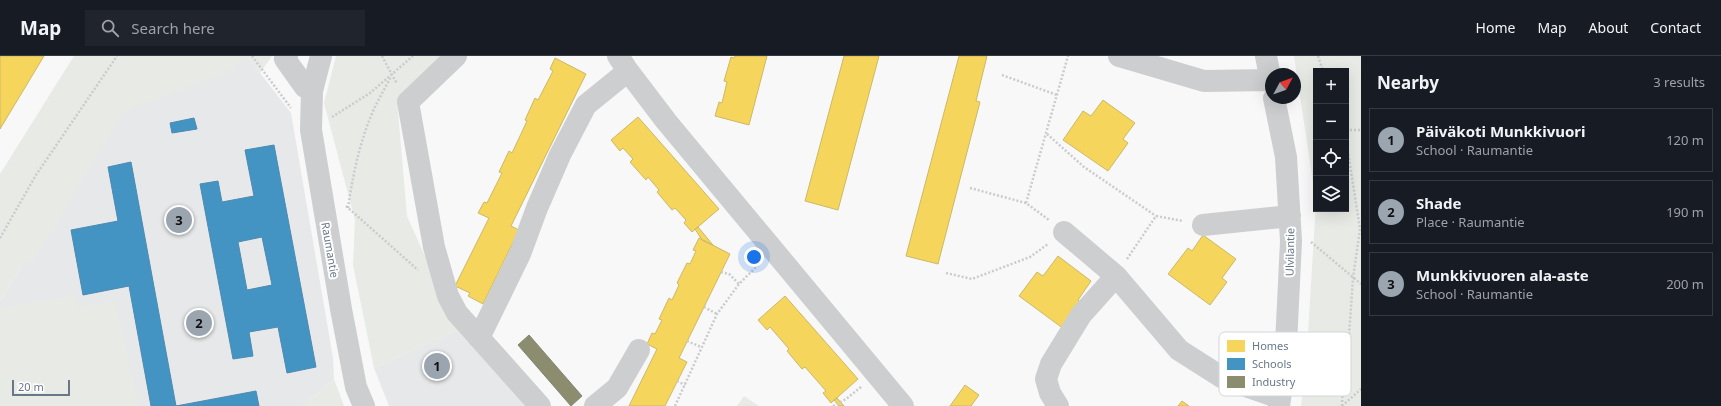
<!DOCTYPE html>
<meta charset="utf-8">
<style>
:root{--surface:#171b24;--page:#20242c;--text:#f1f3f6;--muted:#9ea1a6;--line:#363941;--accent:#9aa5af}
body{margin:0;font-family:"Noto Sans",sans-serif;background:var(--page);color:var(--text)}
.controls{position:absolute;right:12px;top:12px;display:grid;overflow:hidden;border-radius:0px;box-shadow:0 4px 16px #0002}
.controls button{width:36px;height:36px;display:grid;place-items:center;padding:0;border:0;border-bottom:1px solid var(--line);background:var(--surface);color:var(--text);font:20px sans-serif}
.compass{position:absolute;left:1265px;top:12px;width:36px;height:36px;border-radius:50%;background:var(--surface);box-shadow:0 4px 16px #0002;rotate:49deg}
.scale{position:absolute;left:12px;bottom:10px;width:58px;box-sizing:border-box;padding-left:4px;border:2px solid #687888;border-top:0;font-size:11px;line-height:14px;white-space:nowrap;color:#687888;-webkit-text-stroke:3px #fff;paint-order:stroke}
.you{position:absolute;left:754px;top:201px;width:14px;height:14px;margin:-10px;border:3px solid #fff;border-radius:50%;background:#1a73e8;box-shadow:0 0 0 6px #1a73e833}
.badge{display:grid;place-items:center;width:26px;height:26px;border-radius:50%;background:var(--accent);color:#111;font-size:13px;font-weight:700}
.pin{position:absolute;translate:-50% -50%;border:2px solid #fff;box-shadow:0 1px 4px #0006}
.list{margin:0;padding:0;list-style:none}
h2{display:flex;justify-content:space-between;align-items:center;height:52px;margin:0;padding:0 16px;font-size:17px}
h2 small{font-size:13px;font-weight:400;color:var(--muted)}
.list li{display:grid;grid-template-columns:26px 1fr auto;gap:12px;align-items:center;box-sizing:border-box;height:64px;margin:0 8px 8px;padding:0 8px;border:1px solid var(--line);border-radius:0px}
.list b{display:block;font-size:15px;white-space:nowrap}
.list p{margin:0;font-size:13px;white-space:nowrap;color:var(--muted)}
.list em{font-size:13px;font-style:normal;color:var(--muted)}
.icon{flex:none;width:22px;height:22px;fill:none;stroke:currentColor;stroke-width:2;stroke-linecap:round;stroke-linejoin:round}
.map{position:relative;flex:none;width:1361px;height:350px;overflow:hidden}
header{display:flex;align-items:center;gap:24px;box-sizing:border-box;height:56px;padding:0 20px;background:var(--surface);border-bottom:1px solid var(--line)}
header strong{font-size:19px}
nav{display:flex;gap:22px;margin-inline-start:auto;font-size:14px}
.search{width:280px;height:36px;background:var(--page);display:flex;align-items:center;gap:10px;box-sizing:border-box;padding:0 14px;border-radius:0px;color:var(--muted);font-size:15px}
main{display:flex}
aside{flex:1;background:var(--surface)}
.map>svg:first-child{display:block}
.built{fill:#e7e8e9}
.green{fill:#e7eae5;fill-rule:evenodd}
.homes{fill:#f6d55c;stroke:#cbb969}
.schools{fill:#4393c3;stroke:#4e8bb1;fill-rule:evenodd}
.industry{fill:#8c8c6e;stroke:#818676}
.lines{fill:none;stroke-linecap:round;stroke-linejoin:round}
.path{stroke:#cacbcd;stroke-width:2.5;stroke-dasharray:2 2;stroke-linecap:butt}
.minor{stroke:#cdcecf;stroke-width:22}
.labels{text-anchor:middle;stroke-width:4;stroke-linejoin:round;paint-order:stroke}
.street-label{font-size:11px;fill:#687888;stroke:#fff}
.key{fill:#fff;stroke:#d2d6db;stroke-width:1}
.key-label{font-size:11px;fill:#687888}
</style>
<header>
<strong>Map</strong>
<div class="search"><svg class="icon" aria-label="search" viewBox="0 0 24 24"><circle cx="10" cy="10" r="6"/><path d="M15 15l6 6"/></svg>Search here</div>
<nav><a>Home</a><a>Map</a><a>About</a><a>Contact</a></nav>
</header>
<main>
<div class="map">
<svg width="1361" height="350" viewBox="0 0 1361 350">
<rect width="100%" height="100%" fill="#f8f8f8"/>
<path class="built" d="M 147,0 L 247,0 L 291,57 L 333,302 L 334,323 L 303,350 L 16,350 L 0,270 L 0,246 Z
M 463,271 L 530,350 L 389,350 L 374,312 Z"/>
<path class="green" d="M 74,0 L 245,0 L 231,14 L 122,56 L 35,203 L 22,209 L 0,246 L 0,118 Z
M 247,0 L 272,0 L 260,17 Z
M 336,0 L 448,0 L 397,44 L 407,160 L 446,247 L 463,271 L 374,312 L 353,209 L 355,164 L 324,47 Z
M 1294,0 L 1361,0 L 1361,350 L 1301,350 L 1306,311 L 1316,146 ZM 1316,15 L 1346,15 L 1346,153 L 1316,153 Z
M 76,239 L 78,251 L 115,245 L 139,350 L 16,350 L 15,343 L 16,350 L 0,350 L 0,252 Z
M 334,323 L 344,350 L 303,350 Z
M 744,340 L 759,350 L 737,350 Z"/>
<path class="homes" d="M 1,0 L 44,0 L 0,73 L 0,2 Z
M 735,0 L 767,0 L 749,69 L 715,60 L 719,46 L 722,47 L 727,26 L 724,25 L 731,1 L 734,2 Z
M 844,0 L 879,0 L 838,154 L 805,145 Z
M 959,0 L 987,0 L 976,45 L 980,46 L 938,208 L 906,200 Z
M 555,2 L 586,18 L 511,170 L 519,174 L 483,248 L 468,240 L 470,237 L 455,230 L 489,162 L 478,157 L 484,146 L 487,147 L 502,117 L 499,116 L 509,95 L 512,97 L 527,65 L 525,64 L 535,42 L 538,44 L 553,15 L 550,13 Z
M 1103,44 L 1135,67 L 1123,83 L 1128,87 L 1108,115 L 1063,84 L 1083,55 L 1091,60 Z
M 638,61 L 719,153 L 692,176 L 684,167 L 686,164 L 675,152 L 672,154 L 657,136 L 659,134 L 648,121 L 646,124 L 630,106 L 633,103 L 623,92 L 620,95 L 611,84 Z
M 698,171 L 713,189 L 712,189 L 702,184 L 695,173 Z
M 1203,179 L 1236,203 L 1222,222 L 1227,226 L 1210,249 L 1168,218 L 1188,192 L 1192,195 Z
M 699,182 L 730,198 L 679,302 L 687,306 L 665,350 L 629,350 L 657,293 L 647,288 L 652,277 L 655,278 L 662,264 L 659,263 L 669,242 L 672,244 L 679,229 L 677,227 L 687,207 L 690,208 L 696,195 L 693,194 Z
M 1058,200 L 1091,225 L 1078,244 L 1083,248 L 1064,273 L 1019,240 L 1037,216 L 1043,220 Z
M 785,240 L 858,323 L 831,347 L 823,337 L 826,335 L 805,311 L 802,313 L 787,295 L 789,293 L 770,271 L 767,274 L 758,264 Z
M 965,329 L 979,339 L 971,350 L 950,350 Z
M 837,342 L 844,350 L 839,350 L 834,344 Z
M 1182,345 L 1189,350 L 1178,350 Z"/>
<path class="schools" d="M 194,62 L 197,73 L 172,77 L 170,67 Z
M 274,89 L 316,311 L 287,317 L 278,271 L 249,276 L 253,300 L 233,303 L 200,128 L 218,125 L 222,146 L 254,140 L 245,94 ZM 262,181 L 272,229 L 247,234 L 238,186 Z
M 131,106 L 176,350 L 256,335 L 259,350 L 151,350 L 129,230 L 83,239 L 71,174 L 118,165 L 108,111 Z"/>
<path class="industry" d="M 529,279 L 582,340 L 571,350 L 518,289 Z"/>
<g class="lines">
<path class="path" d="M 252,0 L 291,52
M 382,0 L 397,28
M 1318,0 L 1323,15
M 1002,19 L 1057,39
M 332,61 L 370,37 L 413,0
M 1346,74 L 1361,74
M 1047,78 L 1084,111 L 1156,160
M 970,132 L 1026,147 L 1049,164
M 1026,147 L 1068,0
M 346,150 L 418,214
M 348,152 C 353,118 360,84 374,53 C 379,42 386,31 391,20
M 0,182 L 36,119 L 117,0
M 1311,186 L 1361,228
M 1127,203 L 1156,160 L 1183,165
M 721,216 L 729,218 L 739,228
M 946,217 L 972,223 L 1030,201 L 1048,188
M 704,251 L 717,258
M 687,285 L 701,291
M 677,325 L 685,329
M 675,350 L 717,258 L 739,228 L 758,209
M 833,350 L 846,343 L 861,331
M 1342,350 L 1343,323 L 1348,294 L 1353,222 L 1360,173 L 1346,83
M 1342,350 L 1361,333"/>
<path class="minor" d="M 287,0 L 285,3 L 305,31 L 312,35
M 321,0 L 312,35 L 311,74 L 341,253 L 356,331 L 364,350
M 456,0 L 408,46 L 434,191 L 448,240 L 457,257 L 540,350
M 1119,0 L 1204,25 L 1271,24
M 1266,0 L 1271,25
M 628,15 L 666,65 L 903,350
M 1274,42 L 1286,101 L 1291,185 L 1285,309 L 1279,350
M 1203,169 L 1290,160
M 1064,176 L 1116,220 L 1179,294 L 1223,322 L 1280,342
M 479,282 L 520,198 L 537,152 L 560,99 L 586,49 L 628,15 L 618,0
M 595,350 L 617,332 L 639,294
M 1058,350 L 1050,337 L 1046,323 L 1051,308 L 1081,259 L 1116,220"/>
</g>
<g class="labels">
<g class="street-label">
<text transform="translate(330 194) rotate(80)" y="4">Raumantie</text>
<text transform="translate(1290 196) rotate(-89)" y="4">Ulvilantie</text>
</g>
</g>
<rect x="1219" y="276" width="132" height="64" rx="6" class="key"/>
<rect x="1227" y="284" width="18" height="12" fill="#f6d55c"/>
<rect x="1227" y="302" width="18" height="12" fill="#4393c3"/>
<rect x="1227" y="320" width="18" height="12" fill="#8c8c6e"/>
<g class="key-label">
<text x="1252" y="294">Homes</text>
<text x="1252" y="312">Schools</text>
<text x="1252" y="330">Industry</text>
</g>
</svg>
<div class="controls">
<button>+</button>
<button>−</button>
<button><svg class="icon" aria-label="locate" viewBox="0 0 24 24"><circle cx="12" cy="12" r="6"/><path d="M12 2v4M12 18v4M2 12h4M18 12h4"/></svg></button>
<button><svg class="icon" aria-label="layers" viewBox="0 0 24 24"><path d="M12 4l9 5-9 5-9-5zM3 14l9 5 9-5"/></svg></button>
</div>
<svg class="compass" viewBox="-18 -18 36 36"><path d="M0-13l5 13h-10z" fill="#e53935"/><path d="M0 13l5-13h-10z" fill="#9ea1a6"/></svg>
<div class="scale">20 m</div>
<div class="you"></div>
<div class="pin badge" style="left:437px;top:310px">1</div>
<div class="pin badge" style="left:199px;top:267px">2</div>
<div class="pin badge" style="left:179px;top:164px">3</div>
</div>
<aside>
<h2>Nearby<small>3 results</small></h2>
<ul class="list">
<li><span class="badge">1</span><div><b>Päiväkoti Munkkivuori</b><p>School · Raumantie</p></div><em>120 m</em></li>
<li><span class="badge">2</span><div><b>Shade</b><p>Place · Raumantie</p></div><em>190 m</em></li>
<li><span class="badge">3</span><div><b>Munkkivuoren ala-aste</b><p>School · Raumantie</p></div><em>200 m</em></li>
</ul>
</aside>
</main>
